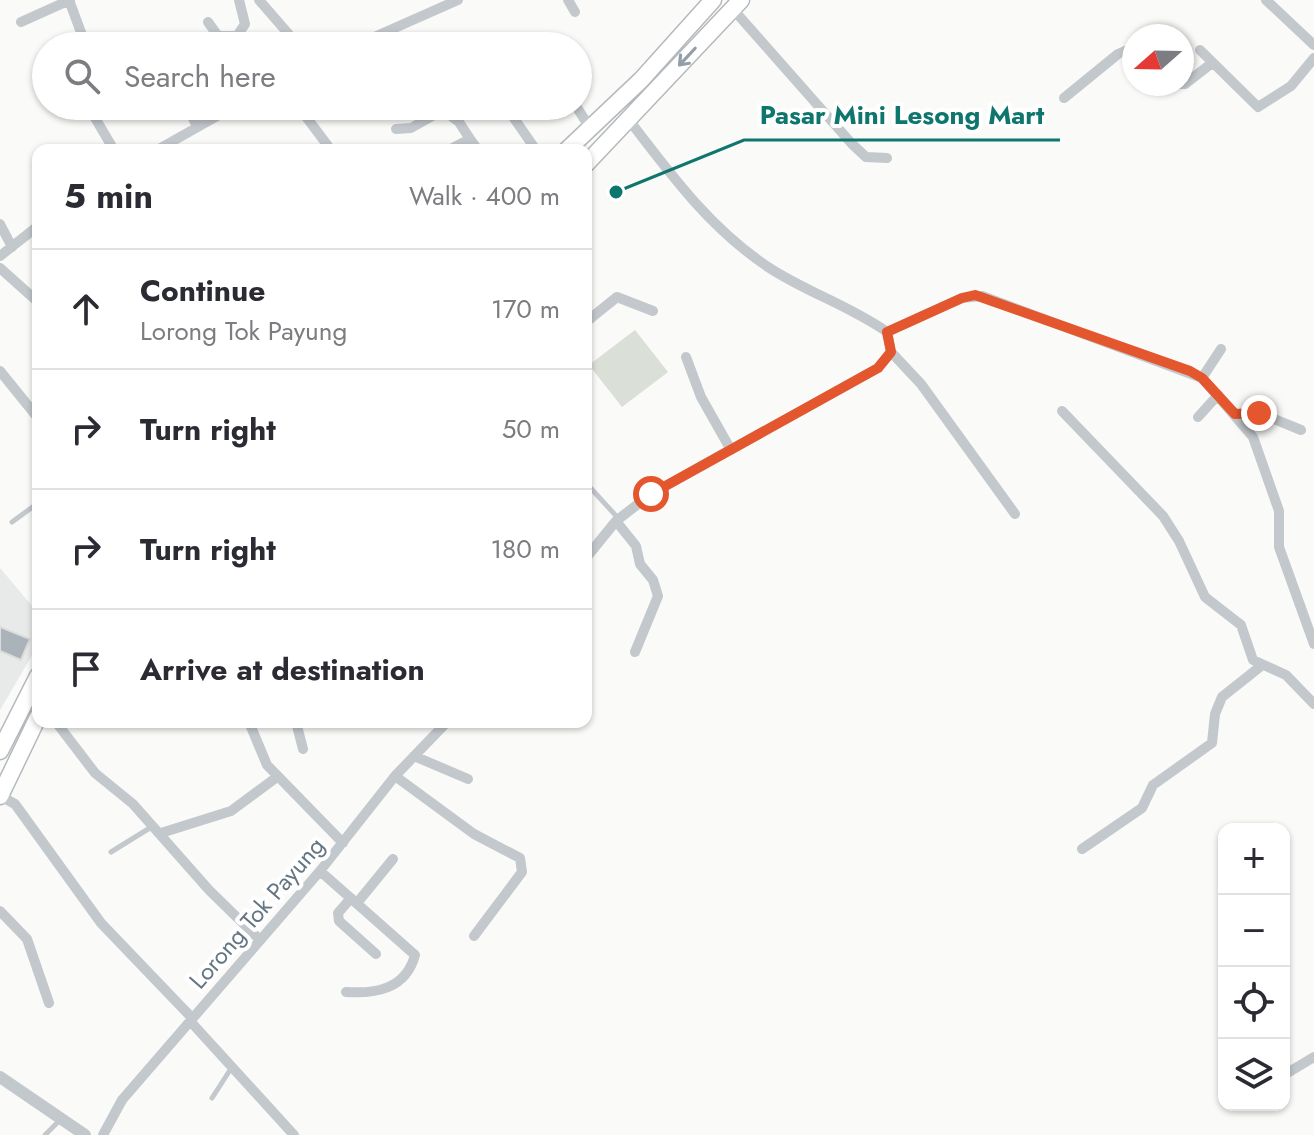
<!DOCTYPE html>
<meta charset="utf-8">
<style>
:root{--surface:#fff;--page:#f2f2f3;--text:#2b2b33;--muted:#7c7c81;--line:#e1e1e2}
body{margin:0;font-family:Jost,sans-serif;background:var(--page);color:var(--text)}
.controls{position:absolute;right:24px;bottom:24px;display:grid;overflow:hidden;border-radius:16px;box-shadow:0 2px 6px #0004}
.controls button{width:72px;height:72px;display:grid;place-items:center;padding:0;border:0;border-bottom:2px solid var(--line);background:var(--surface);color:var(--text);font:40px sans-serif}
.compass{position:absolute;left:1122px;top:24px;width:72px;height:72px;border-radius:50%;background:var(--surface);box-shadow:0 2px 6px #0004;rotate:250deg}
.stop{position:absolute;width:24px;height:24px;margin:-18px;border:6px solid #e4572e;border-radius:50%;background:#fff}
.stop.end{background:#e4572e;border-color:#fff;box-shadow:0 2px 8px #0008}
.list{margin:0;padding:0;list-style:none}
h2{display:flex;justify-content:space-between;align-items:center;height:104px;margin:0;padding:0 32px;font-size:34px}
h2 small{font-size:26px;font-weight:400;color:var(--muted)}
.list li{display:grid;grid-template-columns:52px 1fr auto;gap:24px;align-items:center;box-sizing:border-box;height:120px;padding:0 32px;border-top:2px solid var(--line)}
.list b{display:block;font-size:30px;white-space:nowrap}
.list p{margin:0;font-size:26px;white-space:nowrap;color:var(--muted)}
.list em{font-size:26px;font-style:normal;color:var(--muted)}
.icon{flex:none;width:44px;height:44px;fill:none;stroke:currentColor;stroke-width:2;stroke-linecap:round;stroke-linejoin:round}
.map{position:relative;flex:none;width:1314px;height:1135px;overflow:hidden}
.search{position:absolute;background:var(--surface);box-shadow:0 2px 6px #0004;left:32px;top:32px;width:560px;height:88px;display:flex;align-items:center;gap:20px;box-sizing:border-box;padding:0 28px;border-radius:44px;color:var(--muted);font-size:30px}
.panel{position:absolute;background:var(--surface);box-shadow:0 2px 6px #0004;left:32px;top:144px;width:560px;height:584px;border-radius:16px}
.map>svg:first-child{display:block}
.built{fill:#e8e9e9}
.green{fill:#dadfd7}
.building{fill:#aab3b9;stroke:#dcdcda;stroke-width:2}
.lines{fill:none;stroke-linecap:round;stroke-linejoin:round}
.trunk-casing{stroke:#b4b9bd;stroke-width:19}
.service{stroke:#c3c8cc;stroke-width:5}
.minor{stroke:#c3c8cc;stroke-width:10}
.tertiary{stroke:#c3c8cc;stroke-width:12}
.trunk{stroke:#fff;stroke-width:16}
.oneway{stroke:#939fa8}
.route{stroke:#e4572e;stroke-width:10}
.labels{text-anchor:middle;stroke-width:8;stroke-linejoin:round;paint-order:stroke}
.street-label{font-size:24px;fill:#657683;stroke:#fff}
.leader{fill:none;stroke:#0f766e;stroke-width:3}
.callout-dot{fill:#0f766e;stroke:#fff;stroke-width:3}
.callout-label{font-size:26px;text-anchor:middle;font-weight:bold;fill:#0f766e;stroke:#fff;stroke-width:8;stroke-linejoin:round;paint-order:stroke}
</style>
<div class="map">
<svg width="1314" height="1135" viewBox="0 0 1314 1135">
<rect width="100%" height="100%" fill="#fafaf8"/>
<path class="built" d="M 0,568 L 38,613 L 38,645 L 0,710 Z"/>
<path class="green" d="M 635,330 L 668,372 L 622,407 L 589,365 Z"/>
<path class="building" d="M 0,627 L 30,639 L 21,660 L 0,651 Z"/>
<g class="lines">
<g class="trunk-casing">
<path id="trunk" d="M 567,150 L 641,80 L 713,0
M 586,164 L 741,0
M 0,751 L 38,676
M 0,796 L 38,717"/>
</g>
<path class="service" d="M 586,483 L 618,518
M 12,522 L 38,503
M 111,852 L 153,826
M 212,1098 L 232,1067
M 45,1135 L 61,1119"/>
<path class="minor" d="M 69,0 L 86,46
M 259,0 L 299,46
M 568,0 L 575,12
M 1266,0 L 1314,45
M 732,8 L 852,144 L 866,157 L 887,158
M 21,22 L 70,0
M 208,22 L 218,36 L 237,36 L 245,24 L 239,0
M 156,39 L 161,46
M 354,46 L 458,0
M 1200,50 L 1258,107 L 1291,86 L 1314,58
M 1175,84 L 1185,84 L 1212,63
M 1064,98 L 1118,54 L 1134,47
M 88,106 L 114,150
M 188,106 L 196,125
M 298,106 L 331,150
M 576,106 L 590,128
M 509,111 L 536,150
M 396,129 L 411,128 L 443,110 L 459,122 L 470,139
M 157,150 L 235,106
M 449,150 L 470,139 L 478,150
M 0,224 L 12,247
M 0,256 L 38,226
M 0,268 L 38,302
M 586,322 L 617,297 L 653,311
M 887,332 L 962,298 L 982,296 L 1202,378 L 1253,437 L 1279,511 L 1279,547 L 1314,644
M 891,352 L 921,384 L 1015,514
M 686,357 L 701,397 L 731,450
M 0,371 L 38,418
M 1202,378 L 1221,349
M 1062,411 L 1163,516 L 1179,541 L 1205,597 L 1241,625 L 1253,660 L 1286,675 L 1314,704
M 1235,414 L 1259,413 L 1301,430
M 1198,417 L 1218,395
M 616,521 L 636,546 L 640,564 L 653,580 L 658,596 L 635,652
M 586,558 L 616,521 L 651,494 L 878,368 L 891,352 L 887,332 C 850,306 806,292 768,267 C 710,228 671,175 629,120
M 56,722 L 95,773 L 133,804 L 209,890 L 260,940
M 249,722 L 267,765 L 343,843
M 296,722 L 303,749
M 414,756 L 468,779
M 395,776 L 474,834 L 520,858 L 522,872 L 474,936
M 0,796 L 15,804 L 101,923 L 192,1018
M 161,833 L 231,811 L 277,777
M 1082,849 L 1142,808 L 1153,785 L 1212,743 L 1215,714 L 1222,697 L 1261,666
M 320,871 L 415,955 C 406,989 376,994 346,992
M 351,898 L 338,913 L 339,921 L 376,954
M 357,903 L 393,859
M 0,911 L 27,939 L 49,1003
M 190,1021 L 294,1135
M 1284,1075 L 1314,1057
M 103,1135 L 122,1100 L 320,871 L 395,776 L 447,722"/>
<path class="tertiary" d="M 0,1077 L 85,1135"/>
<use href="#trunk" class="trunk"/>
</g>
<defs><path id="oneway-shaft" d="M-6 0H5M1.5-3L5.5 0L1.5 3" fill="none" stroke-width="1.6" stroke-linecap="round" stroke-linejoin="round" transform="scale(2)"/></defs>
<use class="oneway" href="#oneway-shaft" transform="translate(687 57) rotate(133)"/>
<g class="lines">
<path class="route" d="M 651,494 L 878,368 L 891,352 L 887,332 L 962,298 L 975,295 L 1190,371 L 1202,378 L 1235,414 L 1259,413"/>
</g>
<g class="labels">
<g class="street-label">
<text transform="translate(257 913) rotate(-49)" y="8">Lorong Tok Payung</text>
</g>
</g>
<path class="leader" d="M616 192L744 140H1060"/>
<circle class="callout-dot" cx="616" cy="192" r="8"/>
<g class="callout-label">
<text x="902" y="124">Pasar Mini Lesong Mart</text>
</g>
</svg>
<div class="controls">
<button>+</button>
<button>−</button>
<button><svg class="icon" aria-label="locate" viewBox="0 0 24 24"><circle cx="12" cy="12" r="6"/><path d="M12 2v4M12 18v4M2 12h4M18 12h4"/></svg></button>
<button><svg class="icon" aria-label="layers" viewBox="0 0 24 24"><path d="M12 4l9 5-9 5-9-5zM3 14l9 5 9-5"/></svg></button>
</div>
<svg class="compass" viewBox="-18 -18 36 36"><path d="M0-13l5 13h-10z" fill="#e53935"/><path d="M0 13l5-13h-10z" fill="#7c7c81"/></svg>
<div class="stop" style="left:651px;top:494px"></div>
<div class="stop end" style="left:1259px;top:413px"></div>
<div class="search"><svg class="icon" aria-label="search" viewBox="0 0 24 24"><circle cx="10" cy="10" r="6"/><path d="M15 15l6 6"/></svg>Search here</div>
<section class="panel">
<h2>5 min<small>Walk · 400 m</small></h2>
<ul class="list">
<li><svg class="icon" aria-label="ahead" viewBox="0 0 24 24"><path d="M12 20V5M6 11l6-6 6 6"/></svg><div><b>Continue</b><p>Lorong Tok Payung</p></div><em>170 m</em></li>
<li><svg class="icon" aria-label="right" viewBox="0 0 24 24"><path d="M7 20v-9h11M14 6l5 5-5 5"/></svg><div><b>Turn right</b></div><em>50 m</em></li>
<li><svg class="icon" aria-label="right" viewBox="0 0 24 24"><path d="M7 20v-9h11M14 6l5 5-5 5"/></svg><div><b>Turn right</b></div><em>180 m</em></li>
<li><svg class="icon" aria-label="arrive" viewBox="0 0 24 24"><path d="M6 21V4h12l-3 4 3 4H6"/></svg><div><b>Arrive at destination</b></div></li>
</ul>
</section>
</div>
